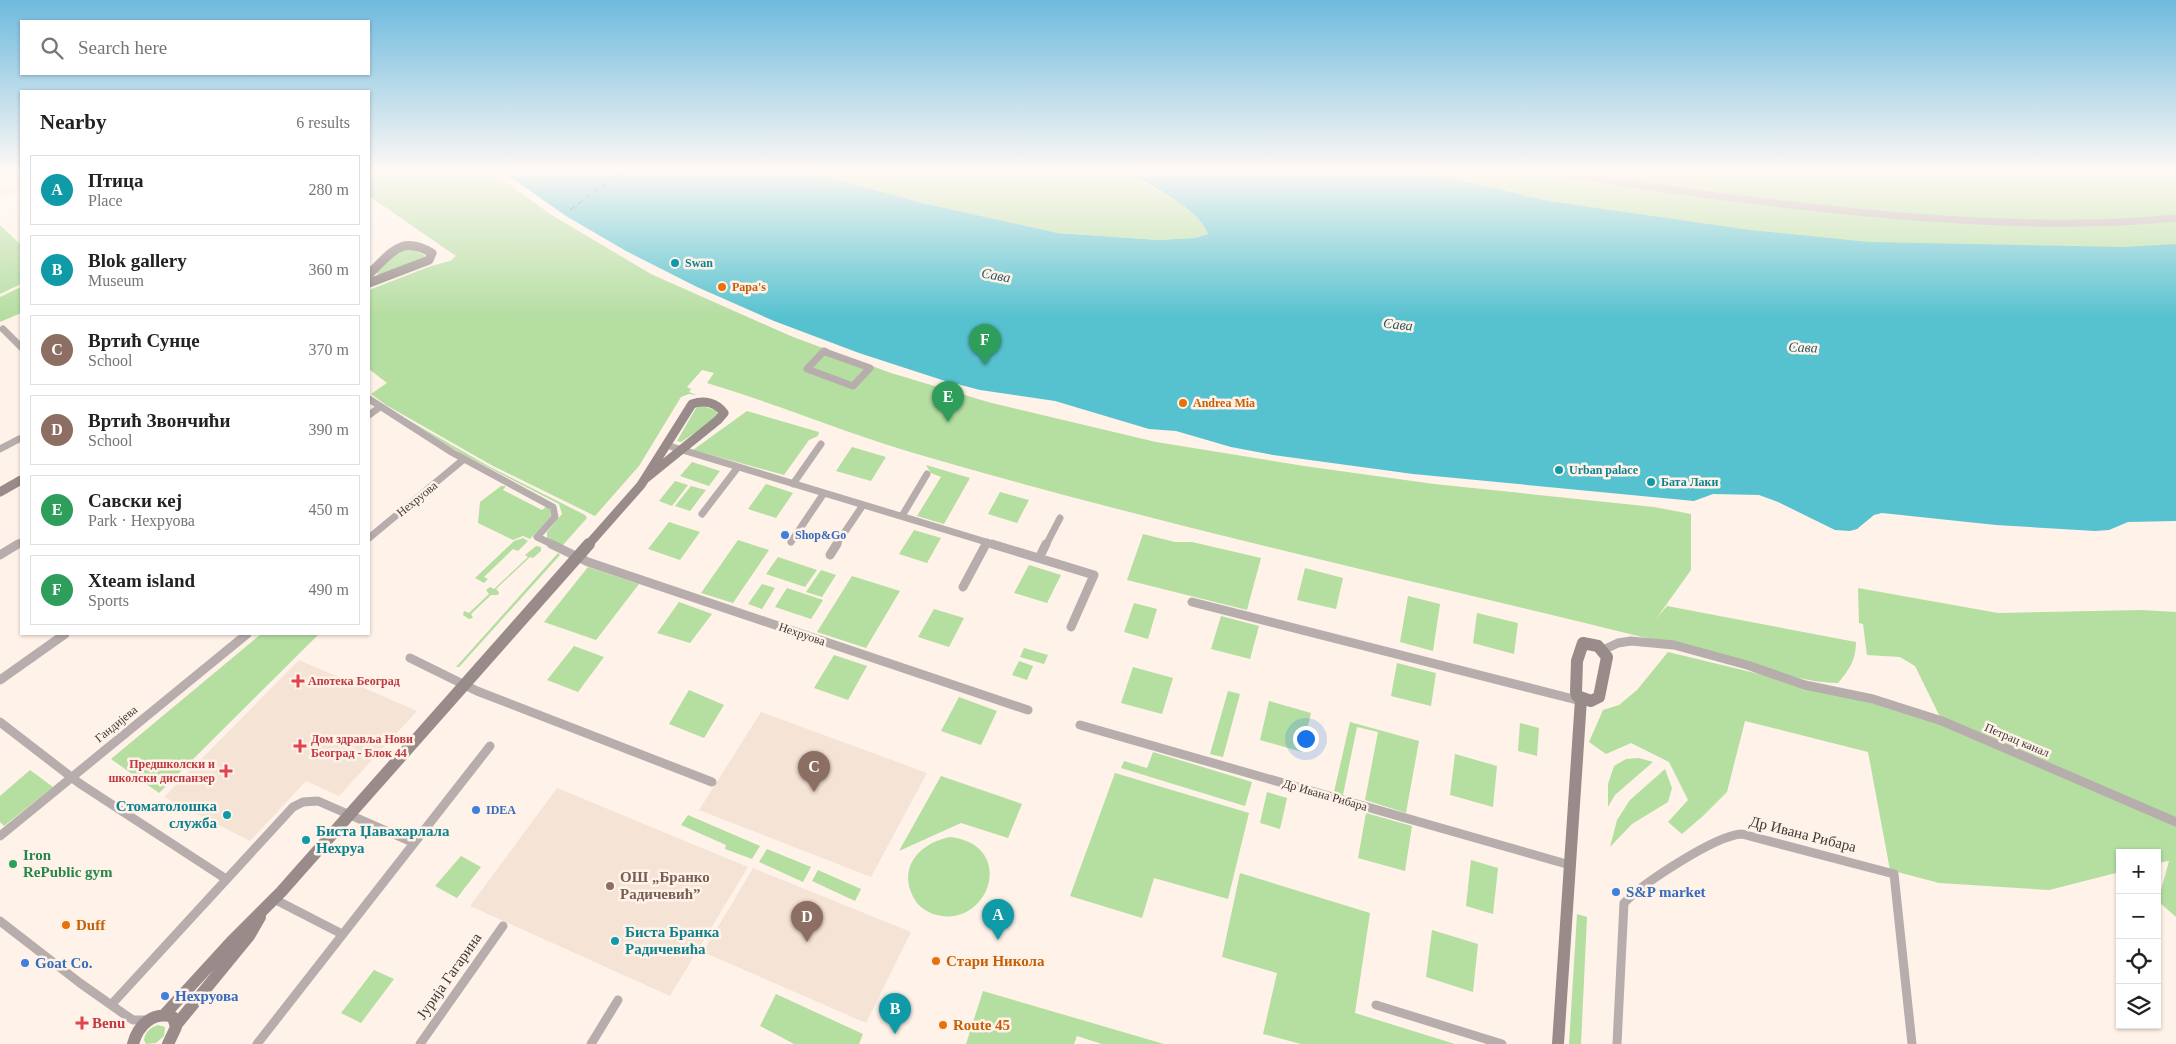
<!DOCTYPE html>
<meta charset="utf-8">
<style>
:root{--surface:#fff;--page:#f6f6f6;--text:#222;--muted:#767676;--line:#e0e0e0;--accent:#2477a8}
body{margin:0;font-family:Georgia,serif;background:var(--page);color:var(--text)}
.controls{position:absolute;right:15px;bottom:15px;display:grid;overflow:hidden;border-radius:0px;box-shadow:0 1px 4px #0004}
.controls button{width:45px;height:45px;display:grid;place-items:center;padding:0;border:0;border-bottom:1px solid var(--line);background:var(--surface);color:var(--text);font:25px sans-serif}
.you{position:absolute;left:1305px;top:738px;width:18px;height:18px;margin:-12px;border:4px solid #fff;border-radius:50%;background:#1a73e8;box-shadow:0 0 0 8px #1a73e833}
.badge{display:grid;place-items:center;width:32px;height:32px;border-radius:50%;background:var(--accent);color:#fff;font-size:16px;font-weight:700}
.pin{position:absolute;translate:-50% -41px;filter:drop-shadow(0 1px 2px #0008)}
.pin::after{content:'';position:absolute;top:26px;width:18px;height:15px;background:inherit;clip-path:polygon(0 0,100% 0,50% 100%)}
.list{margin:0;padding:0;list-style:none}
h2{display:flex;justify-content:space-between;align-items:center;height:65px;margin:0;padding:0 20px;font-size:21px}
h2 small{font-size:16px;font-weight:400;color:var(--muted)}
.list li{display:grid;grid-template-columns:32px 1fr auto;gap:15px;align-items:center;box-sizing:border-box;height:70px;margin:0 10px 10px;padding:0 10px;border:1px solid var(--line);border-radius:0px}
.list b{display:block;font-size:19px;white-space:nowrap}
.list p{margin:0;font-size:16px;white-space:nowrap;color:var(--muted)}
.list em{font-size:16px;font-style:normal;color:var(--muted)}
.icon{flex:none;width:28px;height:28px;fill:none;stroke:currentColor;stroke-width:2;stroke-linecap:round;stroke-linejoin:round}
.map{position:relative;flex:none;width:2176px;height:1044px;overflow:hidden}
.search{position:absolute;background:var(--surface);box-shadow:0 1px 4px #0004;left:20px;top:20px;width:350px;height:55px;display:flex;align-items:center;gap:12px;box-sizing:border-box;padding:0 18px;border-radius:0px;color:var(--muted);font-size:19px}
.panel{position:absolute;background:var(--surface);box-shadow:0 1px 4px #0004;left:20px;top:90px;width:350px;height:545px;border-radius:0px}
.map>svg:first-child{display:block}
.built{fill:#f5e3d5}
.green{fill:#b5dea1}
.water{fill:#57c2cf}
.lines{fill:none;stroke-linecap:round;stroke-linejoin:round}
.ferry{stroke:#2d5c61;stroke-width:1;stroke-dasharray:5.5 4.5;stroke-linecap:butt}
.street-far1{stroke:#b6adac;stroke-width:7}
.street{stroke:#b6adac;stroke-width:9}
.secondary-far1{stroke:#988b8a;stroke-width:9}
.secondary{stroke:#988b8a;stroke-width:12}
.culture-dot{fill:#0f9aa8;stroke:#fff2e8;stroke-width:2}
.food-dot{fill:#e8710a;stroke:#fff2e8;stroke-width:2}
.shop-dot{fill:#3f7fe0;stroke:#fff2e8;stroke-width:2}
.health-dot{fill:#e0444e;stroke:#fff2e8;stroke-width:2}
.leisure-dot{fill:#2e9e5b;stroke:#fff2e8;stroke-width:2}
.education-dot{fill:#8d6e63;stroke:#fff2e8;stroke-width:2}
.labels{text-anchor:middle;stroke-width:5;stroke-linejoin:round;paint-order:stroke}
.culture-label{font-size:12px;font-weight:bold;fill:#0d838f;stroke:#fff2e8;text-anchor:start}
.food-label{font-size:12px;font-weight:bold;fill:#c56008;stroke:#fff2e8;text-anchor:start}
.street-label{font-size:12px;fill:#413a36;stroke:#fff2e8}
.shop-label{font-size:12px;font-weight:bold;fill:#366cbe;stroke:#fff2e8;text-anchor:start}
.health-label{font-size:12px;font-weight:bold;fill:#be3a42;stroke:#fff2e8;text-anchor:start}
.water-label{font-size:14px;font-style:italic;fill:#2d5c61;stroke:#fff2e8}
.near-culture-label{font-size:15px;font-weight:bold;fill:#0d838f;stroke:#fff2e8;text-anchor:start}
.near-street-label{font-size:15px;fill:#413a36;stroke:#fff2e8}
.near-leisure-label{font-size:15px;font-weight:bold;fill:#27864d;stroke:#fff2e8;text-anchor:start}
.near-education-label{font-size:15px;font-weight:bold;fill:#785e54;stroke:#fff2e8;text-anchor:start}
.near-shop-label{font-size:15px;font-weight:bold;fill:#366cbe;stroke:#fff2e8;text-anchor:start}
.near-food-label{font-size:15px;font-weight:bold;fill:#c56008;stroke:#fff2e8;text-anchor:start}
.near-health-label{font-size:15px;font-weight:bold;fill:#be3a42;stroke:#fff2e8;text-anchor:start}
</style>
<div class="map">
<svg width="2176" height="1044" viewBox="0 0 2176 1044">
<rect width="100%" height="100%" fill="#fff2e8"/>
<path class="built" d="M 0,171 L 21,171 L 21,190 L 0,199 Z
M 299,660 L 417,711 L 339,796 L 306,781 L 250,841 L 164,797 Z
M 761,712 L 927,773 L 871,877 L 699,810 Z
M 557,788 L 748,867 L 670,996 L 470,906 Z
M 753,868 L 911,932 L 866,1023 L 703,952 Z"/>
<path class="green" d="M 369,171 L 491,171 L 550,214 L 651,274 L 793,337 L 891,373 L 988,402 L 1156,442 L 1304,466 L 1434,484 L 1654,507 L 1691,514 L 1691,570 L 1656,619 L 1667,606 L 1856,642 C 1856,660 1849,670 1838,683 C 1803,683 1769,669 1737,659 C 1706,650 1674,642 1642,637 C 1403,578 1161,525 924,456 C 851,435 780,405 707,383 L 714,373 L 702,370 L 687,387 L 691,389 L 689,392 L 697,395 L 689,394 L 681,397 L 639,466 L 595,516 L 493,466 L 386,405 L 371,394 L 387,383 L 369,369 L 369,290 L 431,266 L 450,261 L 456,256 L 369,196 Z
M 806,171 L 1123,171 L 1178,202 L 1206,225 L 1208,234 L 1195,238 L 1158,240 L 1058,233 L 918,202 Z
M 1325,171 L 2176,171 L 2176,264 L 1817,266 Z
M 0,225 L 21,245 L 21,284 L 0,294 Z
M 406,246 L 426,256 L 381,275 L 377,274 L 377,270 Z
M 21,287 L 21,313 L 0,322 L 0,297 Z
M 703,406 L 715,410 L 718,414 L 716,419 L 681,442 L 677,441 L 696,408 Z
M 747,411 L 819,432 L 818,436 L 809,440 L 784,475 L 693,450 Z
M 396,413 L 490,467 L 585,515 L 587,518 L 562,546 L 547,539 L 547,532 L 562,514 L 559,504 L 462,454 Z
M 852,447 L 886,457 L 871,481 L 836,471 Z
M 692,462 L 720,471 L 709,486 L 680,476 Z
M 926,465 L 970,478 L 944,524 L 917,516 L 941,477 L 931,473 Z
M 675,481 L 688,485 L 672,506 L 659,501 Z
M 766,484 L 793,493 L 776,518 L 748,509 Z
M 501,486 L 506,486 L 503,490 L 542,510 L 547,506 L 550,509 L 551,517 L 530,539 L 523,536 L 513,540 L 478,523 L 480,502 Z
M 691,486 L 706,490 L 690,511 L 675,506 Z
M 1000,492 L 1029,500 L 1017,523 L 988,514 Z
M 669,522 L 700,532 L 680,560 L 648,549 Z
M 914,530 L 941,538 L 927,563 L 899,554 Z
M 1143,534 L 1175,542 L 1192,542 L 1261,558 L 1247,610 L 1127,580 Z
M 523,538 L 528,541 L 518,551 L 513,549 L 484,577 L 488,579 L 484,583 L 475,578 L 514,541 Z
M 738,540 L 769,550 L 733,603 L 701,593 Z
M 536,546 L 541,547 L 541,551 L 533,558 L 530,557 L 496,589 L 499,592 L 498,595 L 491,595 L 471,614 L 473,618 L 469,619 L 463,615 L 464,611 L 469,613 L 489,594 L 486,590 L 490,587 L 494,589 L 528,557 L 525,555 Z
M 558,553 L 560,555 L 459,667 L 456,667 Z
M 778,557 L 817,570 L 805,587 L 766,574 Z
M 1029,565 L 1061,575 L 1047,603 L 1014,593 Z
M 588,567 L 639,584 L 596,640 L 544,622 Z
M 1305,568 L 1343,578 L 1336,609 L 1297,600 Z
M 821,570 L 836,575 L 822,597 L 806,592 Z
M 852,576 L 900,591 L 866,648 L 817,632 Z
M 762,584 L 775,588 L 762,609 L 748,604 Z
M 787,588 L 823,600 L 811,619 L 775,607 Z
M 1858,588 L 1998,613 L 2141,610 L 2176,612 L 2176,821 L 1942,721 L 1915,666 L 1900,657 L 1867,655 L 1863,624 L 1859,623 Z
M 1408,596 L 1440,604 L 1433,651 L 1400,642 Z
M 679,602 L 712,614 L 690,643 L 657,633 Z
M 1134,603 L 1157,609 L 1148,639 L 1124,632 Z
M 934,609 L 964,618 L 949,647 L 918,637 Z
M 1477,613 L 1518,623 L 1514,654 L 1473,643 Z
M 1221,616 L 1259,626 L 1250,659 L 1211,649 Z
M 261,634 L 318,635 L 159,793 L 111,759 Z
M 574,646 L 604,657 L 578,692 L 547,680 Z
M 1024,648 L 1048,655 L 1044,664 L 1020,657 Z
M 1668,652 L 1913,711 L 2176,825 L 2176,917 L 2158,901 L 2169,861 L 2157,863 L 2157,853 L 2120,853 L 2120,872 L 2049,890 L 1939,883 L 1890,870 L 1868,752 L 1745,721 L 1727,792 L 1703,816 L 1682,834 L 1668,822 L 1688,800 L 1669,762 L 1631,743 L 1606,754 L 1589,742 L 1603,710 L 1619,705 L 1637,690 Z
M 834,655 L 867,666 L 848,700 L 814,688 Z
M 1019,661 L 1033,666 L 1027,680 L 1012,675 Z
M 1397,663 L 1436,673 L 1431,706 L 1391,696 Z
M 1133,667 L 1173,678 L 1162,714 L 1121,703 Z
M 689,690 L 724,705 L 704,738 L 669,724 Z
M 1228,691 L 1240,694 L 1223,757 L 1210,754 Z
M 959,697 L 997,711 L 981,745 L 941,731 Z
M 1269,701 L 1311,713 L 1302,752 L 1260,740 Z
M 1350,722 L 1419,741 L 1406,813 L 1365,800 L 1378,732 L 1357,727 L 1343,795 L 1334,792 Z
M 1520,723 L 1539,728 L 1537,756 L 1518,751 Z
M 1153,752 L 1252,782 L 1245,806 L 1121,768 L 1124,761 L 1147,768 Z
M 1455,754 L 1497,766 L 1493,807 L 1450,795 Z
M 1639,758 L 1653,762 L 1615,795 L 1608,807 L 1608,784 L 1614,766 L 1626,759 Z
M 1665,769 L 1672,788 L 1668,802 L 1632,824 L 1610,847 L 1617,820 L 1630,800 Z
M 30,770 L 53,787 L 4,826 L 0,822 L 0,796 Z
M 1115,773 L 1249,813 L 1228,899 L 1154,878 L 1142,918 L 1070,896 Z
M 941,776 L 1022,804 L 1008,838 L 961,823 L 899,851 Z
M 1267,792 L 1287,798 L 1280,829 L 1260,823 Z
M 1366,813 L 1412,826 L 1405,871 L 1358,858 Z
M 688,815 L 760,846 L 752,859 L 725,849 L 726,845 L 681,825 Z
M 950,837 C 1019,845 988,932 933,914 C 926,911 919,907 915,900 C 896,869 919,843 950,837 Z
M 767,849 L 811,867 L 803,882 L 759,862 Z
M 461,856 L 481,867 L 457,898 L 435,886 Z
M 1471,860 L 1498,868 L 1493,914 L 1466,906 Z
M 818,870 L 861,889 L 855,901 L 812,881 Z
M 1240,873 L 1370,913 L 1355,1013 L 1455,1044 L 1301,1044 L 1263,1034 L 1277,973 L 1222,957 Z
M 1577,914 L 1587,917 L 1581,1044 L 1569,1044 Z
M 1432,930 L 1478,944 L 1473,992 L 1426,977 Z
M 374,970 L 394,979 L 361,1023 L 341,1013 Z
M 983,991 L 1164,1044 L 1102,1044 L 1077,1036 L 1074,1044 L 966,1044 Z
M 776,994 L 863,1034 L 859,1044 L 794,1044 L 760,1026 Z
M 158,1025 L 165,1027 L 164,1036 L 156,1043 L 146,1044 L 144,1040 C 145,1032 151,1027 158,1025 Z"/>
<path class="water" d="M 502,171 L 806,171 L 918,202 L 1058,233 L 1158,240 L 1195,238 L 1208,234 C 1203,212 1145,181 1123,171 L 1420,171 L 1548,201 L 1750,230 L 1869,242 L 2126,247 L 2176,244 L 2176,521 L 2128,522 L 2109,530 L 2095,531 L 1996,525 L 1882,513 L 1874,515 L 1857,529 L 1850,531 L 1835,530 L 1778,502 L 1759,495 L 1713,494 L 1694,501 L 1413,474 L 1273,455 L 1231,447 L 1176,431 L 1149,429 L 1055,401 L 980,390 L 942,380 L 859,353 L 774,321 L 697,287 L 626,251 L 566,216 Z"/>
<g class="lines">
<path class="ferry" d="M 570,210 L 623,171"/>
<path class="street-far1" d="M 1553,171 C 1668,191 1784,206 1901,216 C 1993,223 2084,227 2176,218
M 3,329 L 21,347
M 824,351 L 828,353 L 870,368 L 853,386 L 807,369 Z
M 369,399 L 453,453 L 553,507 L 555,517 L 537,537 L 554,545
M 369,415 L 380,407
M 666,445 L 996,545
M 0,449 L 19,439
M 793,484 L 821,444
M 702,514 L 738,467
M 902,516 L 927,474
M 369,538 L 464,459
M 791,542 L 824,493
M 16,545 L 21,542
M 836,545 L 863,505
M 985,545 L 987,542
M 1046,545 L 1060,518"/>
<path class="street" d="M 551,544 L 588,562 L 1028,710
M 992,544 L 1094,575 L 1071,627
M 0,555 L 18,544
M 830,555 L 837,544
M 1039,558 L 1046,544
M 963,587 L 986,544
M 1192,602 L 1581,701
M 1603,650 L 1618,643 L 1631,641 L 1674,645 L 1747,665 L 1805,685 L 1873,699 L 1942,721 L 2176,822
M 410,658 L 477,691 L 712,782
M 0,680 L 65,634
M 0,722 L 79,783 L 226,879
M 1080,725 L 1570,865
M 0,836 L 247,634
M 274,899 L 342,934
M 0,921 L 80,983 L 124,1014 L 133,1020 L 148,1020
M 111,1005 L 293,807 L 303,802 L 318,801 L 414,843
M 1376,1005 L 1502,1044
M 257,1044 L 490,746
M 420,1044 L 503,926
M 591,1044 L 618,1000
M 1617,1044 L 1624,903 C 1643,883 1716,835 1742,834 L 1894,874 L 1912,1044"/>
<path class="secondary-far1" d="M 369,274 C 391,254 400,234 432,253 L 429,260 L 369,283
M 0,492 L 21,480
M 588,545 L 641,485 L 692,404 C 704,400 716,402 724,413 L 718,420 L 645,479"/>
<path class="secondary" d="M 1583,643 L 1598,646 L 1607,657 L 1599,697 L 1591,701 L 1577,696 L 1576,692 L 1577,661 Z
M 165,1014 L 231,942 L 281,892 L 589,544
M 177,1024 L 249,936 L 260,917
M 133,1044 C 138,1025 153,1011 173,1017 L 176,1027 L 168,1044
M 1558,1044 L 1581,699"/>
</g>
<linearGradient id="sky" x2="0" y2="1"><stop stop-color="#6ebade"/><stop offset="0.54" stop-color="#fff9f5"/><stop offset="1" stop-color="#fff9f5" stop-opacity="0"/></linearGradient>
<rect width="2176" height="317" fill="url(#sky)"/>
<g class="culture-dot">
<circle cx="675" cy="263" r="5"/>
<circle cx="1559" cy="470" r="5"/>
<circle cx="1651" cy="482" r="5"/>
<circle cx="227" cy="815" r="5"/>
<circle cx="306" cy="840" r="5"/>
<circle cx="615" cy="941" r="5"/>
</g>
<g class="food-dot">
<circle cx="722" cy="287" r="5"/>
<circle cx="1183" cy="403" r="5"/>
<circle cx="66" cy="925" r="5"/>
<circle cx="936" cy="961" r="5"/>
<circle cx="943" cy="1025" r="5"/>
</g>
<g class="shop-dot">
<circle cx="785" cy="535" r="5"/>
<circle cx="476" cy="810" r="5"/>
<circle cx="1616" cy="892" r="5"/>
<circle cx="25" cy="963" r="5"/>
<circle cx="165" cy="996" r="5"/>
</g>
<g class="health-dot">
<path d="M295.5 673.5h5v5h5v5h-5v5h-5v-5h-5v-5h5z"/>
<path d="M297.5 738.5h5v5h5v5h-5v5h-5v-5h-5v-5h5z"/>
<path d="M223.5 763.5h5v5h5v5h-5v5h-5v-5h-5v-5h5z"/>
<path d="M79.5 1015.5h5v5h5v5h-5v5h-5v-5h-5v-5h5z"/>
</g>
<circle class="leisure-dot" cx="13" cy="864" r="5"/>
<circle class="education-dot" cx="610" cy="886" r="5"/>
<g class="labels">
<g class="culture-label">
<text x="685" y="267">Swan</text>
<text x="1569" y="474">Urban palace</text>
<text x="1661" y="486">Бата Лаки</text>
</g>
<g class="food-label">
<text x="732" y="291">Papa's</text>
<text x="1193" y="407">Andrea Mia</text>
</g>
<g class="street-label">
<text transform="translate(417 499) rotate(-39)" y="4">Нехруова</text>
<text transform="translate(802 634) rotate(19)" y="4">Нехруова</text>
<text transform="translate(116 724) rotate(-39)" y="4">Гандијева</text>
<text transform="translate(2017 740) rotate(23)" y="4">Петрац канал</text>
<text transform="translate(1325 795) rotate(16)" y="4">Др Ивана Рибара</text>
</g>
<g class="shop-label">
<text x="795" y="539">Shop&amp;Go</text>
<text x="486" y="814">IDEA</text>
</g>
<g class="health-label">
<text x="308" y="685">Апотека Београд</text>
<text x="311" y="743">Дом здравља Нови<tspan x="311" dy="14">Београд - Блок 44</tspan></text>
<text x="215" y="768" text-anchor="end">Предшколски и<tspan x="215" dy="14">школски диспанзер</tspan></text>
</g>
<g class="water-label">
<text transform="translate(996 275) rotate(10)" y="5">Сава</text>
<text transform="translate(1398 324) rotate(6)" y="5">Сава</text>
<text transform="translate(1803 347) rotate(2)" y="5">Сава</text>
</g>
<g class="near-culture-label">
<text x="217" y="811" text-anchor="end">Стоматолошка<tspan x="217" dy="17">служба</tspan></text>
<text x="316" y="836">Биста Џавахарлала<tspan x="316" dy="17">Нехруа</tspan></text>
<text x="625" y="937">Биста Бранка<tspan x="625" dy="17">Радичевића</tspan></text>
</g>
<g class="near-street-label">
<text transform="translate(1803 834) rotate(14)" y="5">Др Ивана Рибара</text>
<text transform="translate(449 976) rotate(-55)" y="5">Јурија Гагарина</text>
</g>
<g class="near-leisure-label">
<text x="23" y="860">Iron<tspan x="23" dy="17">RePublic gym</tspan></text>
</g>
<g class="near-education-label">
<text x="620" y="882">ОШ „Бранко<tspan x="620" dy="17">Радичевић”</tspan></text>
</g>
<g class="near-shop-label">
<text x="1626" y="897">S&amp;P market</text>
<text x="35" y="968">Goat Co.</text>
<text x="175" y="1001">Нехруова</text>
</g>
<g class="near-food-label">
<text x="76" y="930">Duff</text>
<text x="946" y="966">Стари Никола</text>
<text x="953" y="1030">Route 45</text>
</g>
<g class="near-health-label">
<text x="92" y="1028">Benu</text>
</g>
</g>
</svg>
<div class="controls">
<button>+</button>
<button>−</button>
<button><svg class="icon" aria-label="locate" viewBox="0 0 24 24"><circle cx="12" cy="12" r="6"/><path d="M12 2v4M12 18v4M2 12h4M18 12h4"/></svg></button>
<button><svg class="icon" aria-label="layers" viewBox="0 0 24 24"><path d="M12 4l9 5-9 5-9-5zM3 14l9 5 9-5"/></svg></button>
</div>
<div class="you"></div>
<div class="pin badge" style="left:998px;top:940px;background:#0f9aa8">A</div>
<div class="pin badge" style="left:895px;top:1034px;background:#0f9aa8">B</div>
<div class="pin badge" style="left:814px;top:792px;background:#8d6e63">C</div>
<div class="pin badge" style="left:807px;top:942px;background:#8d6e63">D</div>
<div class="pin badge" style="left:948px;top:422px;background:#2e9e5b">E</div>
<div class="pin badge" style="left:985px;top:365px;background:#2e9e5b">F</div>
<div class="search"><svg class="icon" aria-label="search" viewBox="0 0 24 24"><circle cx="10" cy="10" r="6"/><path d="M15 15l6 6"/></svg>Search here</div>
<section class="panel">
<h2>Nearby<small>6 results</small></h2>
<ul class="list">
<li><span class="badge" style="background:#0f9aa8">A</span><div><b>Птица</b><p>Place</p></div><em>280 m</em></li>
<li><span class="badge" style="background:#0f9aa8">B</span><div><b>Blok gallery</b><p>Museum</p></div><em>360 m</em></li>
<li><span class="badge" style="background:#8d6e63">C</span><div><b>Вртић Сунце</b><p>School</p></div><em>370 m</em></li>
<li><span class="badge" style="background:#8d6e63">D</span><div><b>Вртић Звончићи</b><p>School</p></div><em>390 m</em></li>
<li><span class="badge" style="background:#2e9e5b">E</span><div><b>Савски кеј</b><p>Park · Нехруова</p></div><em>450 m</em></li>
<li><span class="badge" style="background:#2e9e5b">F</span><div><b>Xteam island</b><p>Sports</p></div><em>490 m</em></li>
</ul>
</section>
</div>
